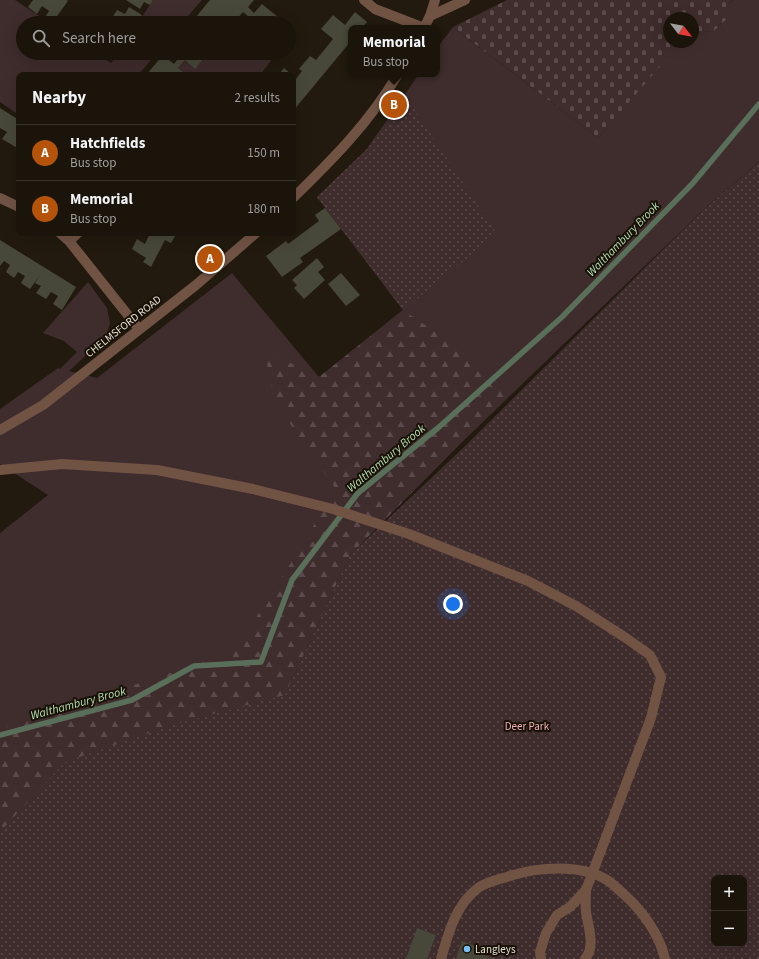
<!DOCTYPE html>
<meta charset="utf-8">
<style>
:root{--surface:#1a140a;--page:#272118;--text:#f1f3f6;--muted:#9f9e9c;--line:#38332b;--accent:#b45309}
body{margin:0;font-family:"Source Sans 3",sans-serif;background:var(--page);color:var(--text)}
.controls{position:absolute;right:12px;bottom:12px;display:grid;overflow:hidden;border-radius:8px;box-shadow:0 4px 16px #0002}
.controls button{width:36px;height:36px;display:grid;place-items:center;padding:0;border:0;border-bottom:1px solid var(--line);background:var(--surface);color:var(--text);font:20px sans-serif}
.compass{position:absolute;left:663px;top:12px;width:36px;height:36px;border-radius:50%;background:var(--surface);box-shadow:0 4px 16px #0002;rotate:121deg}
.you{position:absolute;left:453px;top:604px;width:14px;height:14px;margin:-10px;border:3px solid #fff;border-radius:50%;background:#1a73e8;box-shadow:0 0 0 6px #1a73e833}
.badge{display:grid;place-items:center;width:26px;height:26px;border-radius:50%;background:var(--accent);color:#fff;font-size:13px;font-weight:700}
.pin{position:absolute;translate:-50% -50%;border:2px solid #fff;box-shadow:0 1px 4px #0006}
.popup{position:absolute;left:348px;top:25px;width:92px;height:52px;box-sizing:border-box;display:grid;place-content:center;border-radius:8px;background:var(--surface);filter:drop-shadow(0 1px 3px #0005);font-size:13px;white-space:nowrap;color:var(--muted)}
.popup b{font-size:15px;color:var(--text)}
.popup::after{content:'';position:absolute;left:50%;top:100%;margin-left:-8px;border:8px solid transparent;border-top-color:var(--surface)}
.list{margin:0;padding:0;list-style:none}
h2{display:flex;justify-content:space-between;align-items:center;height:52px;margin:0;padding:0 16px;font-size:17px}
h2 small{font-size:13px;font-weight:400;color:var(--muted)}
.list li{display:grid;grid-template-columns:26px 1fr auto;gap:12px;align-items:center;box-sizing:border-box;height:56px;padding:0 16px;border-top:1px solid var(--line)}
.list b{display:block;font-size:15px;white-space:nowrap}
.list p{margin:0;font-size:13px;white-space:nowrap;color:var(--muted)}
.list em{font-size:13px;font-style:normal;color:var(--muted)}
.icon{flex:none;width:22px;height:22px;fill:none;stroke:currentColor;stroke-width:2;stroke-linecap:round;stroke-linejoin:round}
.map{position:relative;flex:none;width:759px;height:959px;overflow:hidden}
.search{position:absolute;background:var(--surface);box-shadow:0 4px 16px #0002;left:16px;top:16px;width:280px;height:44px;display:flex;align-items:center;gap:10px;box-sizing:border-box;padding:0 14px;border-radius:22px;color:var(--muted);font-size:15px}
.panel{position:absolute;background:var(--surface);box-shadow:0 4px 16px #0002;left:16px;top:72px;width:280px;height:164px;border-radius:8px}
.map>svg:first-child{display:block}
.grass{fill:#3f2c2d}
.forest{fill:url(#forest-firs)}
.cemetery{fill:url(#cemetery-stones)}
.park{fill:url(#park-dots);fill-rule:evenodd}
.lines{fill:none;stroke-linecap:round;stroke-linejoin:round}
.stream{stroke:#596f59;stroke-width:5.5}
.building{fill:#474839}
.service{stroke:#715344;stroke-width:10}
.minor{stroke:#715344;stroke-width:10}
.tertiary{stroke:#715344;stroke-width:10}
.poi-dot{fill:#79bff8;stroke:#191106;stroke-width:1.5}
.labels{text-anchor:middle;stroke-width:4;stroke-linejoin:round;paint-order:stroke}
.street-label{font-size:11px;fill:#e3ded5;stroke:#191106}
.park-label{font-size:11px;fill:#efb1b6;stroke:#191106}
.poi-label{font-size:11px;fill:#e3ded5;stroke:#191106;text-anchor:start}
.water-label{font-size:12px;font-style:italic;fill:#b3deb4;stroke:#191106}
</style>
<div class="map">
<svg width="759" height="959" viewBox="0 0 759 959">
<defs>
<pattern id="forest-firs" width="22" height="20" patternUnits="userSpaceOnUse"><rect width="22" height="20" fill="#3f2c2d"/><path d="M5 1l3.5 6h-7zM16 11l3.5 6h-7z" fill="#5b4a4b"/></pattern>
<pattern id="cemetery-stones" width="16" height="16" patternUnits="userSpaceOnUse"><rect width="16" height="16" fill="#3f2c2d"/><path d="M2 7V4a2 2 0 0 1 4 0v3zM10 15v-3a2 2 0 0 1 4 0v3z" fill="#5b4a4b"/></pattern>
<pattern id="park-dots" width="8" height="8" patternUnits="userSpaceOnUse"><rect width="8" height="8" fill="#3f2c2d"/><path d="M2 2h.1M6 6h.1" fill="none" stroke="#5b4a4b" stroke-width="1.8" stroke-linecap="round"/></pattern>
</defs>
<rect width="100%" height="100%" fill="#221a0e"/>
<path class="grass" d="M 0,0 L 15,0 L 50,23 L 23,23 L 23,53 L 96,53 L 111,63 L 118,53 L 157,53 L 138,75 L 19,75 L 19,115 L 0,102 Z
M 153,0 L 202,0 L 182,23 L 138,23 Z
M 733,0 L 759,0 L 759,162 L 702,211 L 458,446 L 350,555 L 285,695 L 0,832 L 0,533 L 48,495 L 0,464 L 0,409 L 58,368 L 60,369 L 77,352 L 64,341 L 43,333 L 88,282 L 107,308 L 110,323 L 106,337 L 69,371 L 97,378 L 232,273 L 319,377 L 403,310 L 317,197 L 366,150 L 419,74 L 437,74 L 437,48 L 453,27 L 598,138 L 675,47 L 681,42 L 693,42 L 693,33 L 714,31 L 728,18 L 728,4 Z
M 208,53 L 265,53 L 273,58 L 260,75 L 187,75 L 178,68 L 185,60 L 195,68 Z"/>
<path class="forest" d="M 403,310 L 453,344 L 507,392 L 458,446 L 350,555 L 285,695 L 176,724 L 65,762 L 0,832 L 0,729 L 234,652 L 284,574 L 336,489 L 275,402 L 264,350 L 319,377 Z"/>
<path class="cemetery" d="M 507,0 L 733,0 L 728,4 L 728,18 L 714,31 L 693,33 L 693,18 L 669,18 L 669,42 L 681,42 L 598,138 L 453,27 Z"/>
<path class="park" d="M 409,101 L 497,234 L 403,310 L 317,197 L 366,150 Z
M 759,162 L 759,959 L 0,959 L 0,832 L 65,762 L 176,724 L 285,695 L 350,555 L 463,448 L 702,211 ZM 714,878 L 744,878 L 744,944 L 714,944 Z"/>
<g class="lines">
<path class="stream" d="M 0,735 L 132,700 L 194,666 L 261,662 L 292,580 L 358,493 L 439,427 L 562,317 L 693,183 L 759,104"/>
</g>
<path class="building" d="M 33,0 L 67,0 L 68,1 L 52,23 L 50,23 L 44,19 L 49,11 L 42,6 L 37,14 L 28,7 Z
M 126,0 L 153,0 L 150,5 L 144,2 L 140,9 Z
M 210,0 L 254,0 L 248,7 L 254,13 L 262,4 L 285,23 L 243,23 L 249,17 L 243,12 L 233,23 L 191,23 Z
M 129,7 L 142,15 L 137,23 L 109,23 L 117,10 L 125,14 Z
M 355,12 L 367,22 L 362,28 L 351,28 L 351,41 L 293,111 L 293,76 L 296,79 L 302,71 L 299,69 L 310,56 L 316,60 L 333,39 L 321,29 L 333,15 L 345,25 Z
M 177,53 L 208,53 L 195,69 L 185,60 L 178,68 L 187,75 L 146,75 L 163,55 L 174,64 L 180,56 Z
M 284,68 L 292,75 L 278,75 Z
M 0,108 L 19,120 L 16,126 L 19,128 L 19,149 L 2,139 L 7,132 L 0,128 Z
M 325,208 L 341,229 L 300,258 L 303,262 L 282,277 L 266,256 L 286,241 L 288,244 L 319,221 L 315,215 Z
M 150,233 L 177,233 L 171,243 L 165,240 L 151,267 L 143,262 L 146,258 L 132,249 L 137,239 L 145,244 Z
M 0,240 L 76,287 L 62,310 L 53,304 L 58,296 L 51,292 L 46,299 L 36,293 L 41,286 L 35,283 L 40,275 L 30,289 L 21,283 L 25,276 L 18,272 L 14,278 L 6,272 L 10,265 L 4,261 L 0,266 Z
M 317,258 L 324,267 L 318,272 L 325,280 L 304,299 L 294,288 L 297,285 L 292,280 Z
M 341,273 L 360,295 L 346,306 L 328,284 Z
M 417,928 L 436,935 L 427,959 L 406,959 Z
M 462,941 L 476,946 L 474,951 L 494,959 L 456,959 Z"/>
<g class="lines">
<path class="service" d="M 364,0 L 375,9 L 424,28
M 430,16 L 465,0
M 0,470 L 62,464 L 157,470 L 253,489 L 333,509 L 409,534 L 528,581 L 576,606 L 626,638 L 650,655 L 661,677 L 651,718 L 586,890 C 586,897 585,905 586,912 C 588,927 596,946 585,959
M 441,959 C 448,934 456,904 478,888 C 488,881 502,879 513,875 C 540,867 581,864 607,880 C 616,886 624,895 632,902 C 648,919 660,937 665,959
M 541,959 L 540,952 L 546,933 L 557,915 L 570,907 L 586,890"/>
<path class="minor" d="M 0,198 L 19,207
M 60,233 L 69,241 L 139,329
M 69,241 L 78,233"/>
<path class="tertiary" d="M 424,28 L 430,16 L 435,0
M 293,198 C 332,160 370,122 398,74
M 0,430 L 43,405 L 196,285 L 256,233"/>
</g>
<circle class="poi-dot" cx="467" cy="949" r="4"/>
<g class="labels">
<g class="street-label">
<text transform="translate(123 326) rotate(-38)" y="4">CHELMSFORD ROAD</text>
</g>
<g class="park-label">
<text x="527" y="730">Deer Park</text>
</g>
<g class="poi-label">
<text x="475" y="953">Langleys</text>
</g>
<g class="water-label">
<text transform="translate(623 239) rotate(-46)" y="4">Walthambury Brook</text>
<text transform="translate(386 458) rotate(-40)" y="4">Walthambury Brook</text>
<text transform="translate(78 703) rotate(-15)" y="4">Walthambury Brook</text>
</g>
</g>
</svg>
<div class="controls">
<button>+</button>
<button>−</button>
</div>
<svg class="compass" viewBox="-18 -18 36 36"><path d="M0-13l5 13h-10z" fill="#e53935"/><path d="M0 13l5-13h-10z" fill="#9f9e9c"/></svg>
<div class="you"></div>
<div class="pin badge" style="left:210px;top:259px">A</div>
<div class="pin badge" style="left:394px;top:105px">B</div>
<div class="popup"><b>Memorial</b>Bus stop</div>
<div class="search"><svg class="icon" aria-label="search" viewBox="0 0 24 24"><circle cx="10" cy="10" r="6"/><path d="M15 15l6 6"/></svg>Search here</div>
<section class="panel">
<h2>Nearby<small>2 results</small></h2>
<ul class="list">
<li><span class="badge">A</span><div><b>Hatchfields</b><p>Bus stop</p></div><em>150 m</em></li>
<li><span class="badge">B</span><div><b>Memorial</b><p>Bus stop</p></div><em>180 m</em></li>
</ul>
</section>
</div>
